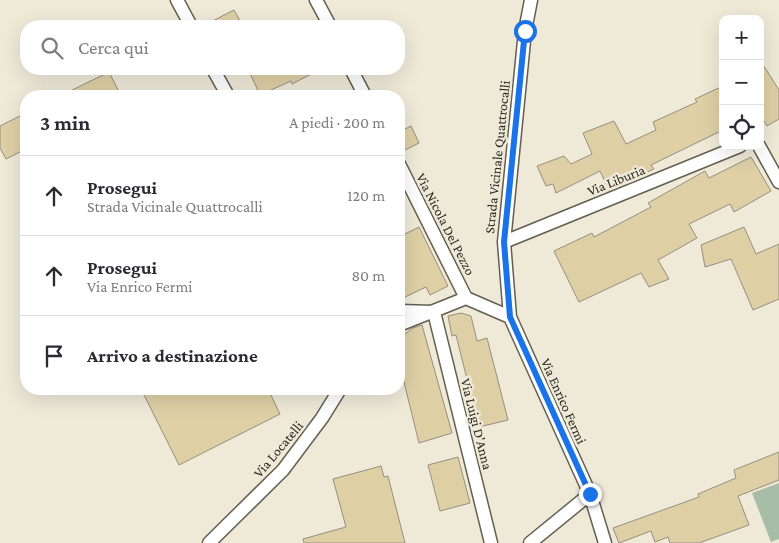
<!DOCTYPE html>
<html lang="it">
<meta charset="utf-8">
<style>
:root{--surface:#fff;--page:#f2f2f3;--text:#2b2b33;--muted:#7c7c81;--line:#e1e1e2}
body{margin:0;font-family:"Crimson Pro",serif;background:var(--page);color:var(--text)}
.controls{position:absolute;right:15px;top:15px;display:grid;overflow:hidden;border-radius:10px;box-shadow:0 5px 20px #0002}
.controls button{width:45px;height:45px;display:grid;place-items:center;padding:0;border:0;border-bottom:1px solid var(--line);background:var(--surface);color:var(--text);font:25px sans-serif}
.stop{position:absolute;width:15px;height:15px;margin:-11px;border:4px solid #1a73e8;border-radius:50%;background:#fff}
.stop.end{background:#1a73e8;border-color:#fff;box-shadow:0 1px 5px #0008}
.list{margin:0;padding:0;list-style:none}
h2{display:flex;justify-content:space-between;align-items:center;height:65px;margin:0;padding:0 20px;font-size:21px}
h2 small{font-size:16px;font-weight:400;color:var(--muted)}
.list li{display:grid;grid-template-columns:32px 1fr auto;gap:15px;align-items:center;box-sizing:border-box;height:80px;padding:0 20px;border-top:1px solid var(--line)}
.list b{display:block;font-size:19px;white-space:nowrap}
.list p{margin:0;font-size:16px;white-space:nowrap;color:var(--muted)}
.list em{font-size:16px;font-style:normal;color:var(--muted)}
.icon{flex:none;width:28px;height:28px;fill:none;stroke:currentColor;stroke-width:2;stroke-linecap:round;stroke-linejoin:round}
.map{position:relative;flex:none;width:779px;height:543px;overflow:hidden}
.search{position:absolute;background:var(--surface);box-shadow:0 5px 20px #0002;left:20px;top:20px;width:385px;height:55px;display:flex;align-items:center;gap:12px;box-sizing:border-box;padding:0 18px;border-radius:20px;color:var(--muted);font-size:19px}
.panel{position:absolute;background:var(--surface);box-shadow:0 5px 20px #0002;left:20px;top:90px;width:385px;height:305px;border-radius:20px}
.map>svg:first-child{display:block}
.green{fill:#a7bda8}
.building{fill:#decfa5;stroke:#958f80}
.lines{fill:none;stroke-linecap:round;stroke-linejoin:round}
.street-casing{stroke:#645f50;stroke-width:15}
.street{stroke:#fff;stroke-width:12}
.route{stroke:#1a73e8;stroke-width:6}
.labels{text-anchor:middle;stroke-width:5;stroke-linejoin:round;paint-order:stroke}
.street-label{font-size:14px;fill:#2b2923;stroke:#efe9d8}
</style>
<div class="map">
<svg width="779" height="543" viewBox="0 0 779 543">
<rect width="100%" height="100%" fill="#efe9d8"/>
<path class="green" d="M 779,483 L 779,539 L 771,542 L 752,493 Z"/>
<path class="building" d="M 234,10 L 243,26 L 203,26 Z
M 760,60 L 779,90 L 779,119 L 767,126 L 760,115 Z
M 248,69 L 321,69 L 292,84 L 291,81 L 260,95 Z
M 109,72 L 121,96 L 60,96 Z
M 723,86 L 723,130 L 651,165 L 654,169 L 609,190 L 600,171 L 556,193 L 553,184 L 546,186 L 537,166 L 564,156 L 571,164 L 592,154 L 583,133 L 614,121 L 626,144 L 656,130 L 653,122 L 697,102 L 695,99 Z
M 26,113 L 26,149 L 6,159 L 0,148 L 0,126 Z
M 411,126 L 419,143 L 399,153 L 399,132 Z
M 751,157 L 771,191 L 734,212 L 730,204 L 689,224 L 697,238 L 658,260 L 669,279 L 649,287 L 641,273 L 579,302 L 554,251 L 592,233 L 594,237 L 651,207 L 648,203 L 705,171 L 709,178 Z
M 419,227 L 448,286 L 430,295 L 426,287 L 399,300 L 399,237 Z
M 744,227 L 756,254 L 779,244 L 779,299 L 753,310 L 731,259 L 705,267 L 701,245 Z
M 461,313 L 471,316 L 477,341 L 487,338 L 508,420 L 479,427 L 456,335 L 452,336 L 448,316 Z
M 422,325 L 452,433 L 419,443 L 399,362 L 399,338 L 413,328 Z
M 141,389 L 268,389 L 280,414 L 179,465 Z
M 779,452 L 779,480 L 738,496 L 749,525 L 699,543 L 670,543 L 668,537 L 655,542 L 651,531 L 619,543 L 613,528 L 699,497 L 698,494 L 736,478 L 734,470 Z
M 458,457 L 470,503 L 440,511 L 428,465 Z
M 381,466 L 384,477 L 388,476 L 405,543 L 304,543 L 303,539 L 346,527 L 333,479 Z"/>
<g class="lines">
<g class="street-casing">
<path id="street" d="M 177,0 L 191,26
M 316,0 L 330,26
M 213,69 L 228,96
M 351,69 L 365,96
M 759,146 L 779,182
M 399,164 L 466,298
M 504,242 L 740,146
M 466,298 L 510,317 L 590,494 L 605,543
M 399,311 L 434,312 L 491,543
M 510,317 L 504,242 L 525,31 L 531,0
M 399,325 L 466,298
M 209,543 L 283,470 L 322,418 L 340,389
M 530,543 L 590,494"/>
</g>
<use href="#street" class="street"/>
</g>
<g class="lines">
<path class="route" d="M 525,31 L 504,242 L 510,317 L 590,494"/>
</g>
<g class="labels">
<g class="street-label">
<text transform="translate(497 157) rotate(-84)" y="5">Strada Vicinale Quattrocalli</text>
<text transform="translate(616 180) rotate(-22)" y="5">Via Liburia</text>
<text transform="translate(446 224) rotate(63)" y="5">Via Nicola Del Pezzo</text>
<text transform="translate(564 401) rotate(66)" y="5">Via Enrico Fermi</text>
<text transform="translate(477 424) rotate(76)" y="5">Via Luigi D'Anna</text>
<text transform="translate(278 449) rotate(-50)" y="5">Via Locatelli</text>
</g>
</g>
</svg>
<div class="controls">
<button>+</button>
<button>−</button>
<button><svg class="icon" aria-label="locate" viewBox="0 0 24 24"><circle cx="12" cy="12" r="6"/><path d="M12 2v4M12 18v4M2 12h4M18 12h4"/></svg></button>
</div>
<div class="stop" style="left:525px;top:31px"></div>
<div class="stop end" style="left:590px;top:494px"></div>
<div class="search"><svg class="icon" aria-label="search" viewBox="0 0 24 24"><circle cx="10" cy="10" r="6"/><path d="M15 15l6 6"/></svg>Cerca qui</div>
<section class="panel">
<h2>3 min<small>A piedi · 200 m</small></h2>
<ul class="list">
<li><svg class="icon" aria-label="ahead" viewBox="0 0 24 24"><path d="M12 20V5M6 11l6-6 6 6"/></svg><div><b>Prosegui</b><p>Strada Vicinale Quattrocalli</p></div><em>120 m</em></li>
<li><svg class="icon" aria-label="ahead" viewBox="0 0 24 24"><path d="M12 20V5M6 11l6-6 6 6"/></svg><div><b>Prosegui</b><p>Via Enrico Fermi</p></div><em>80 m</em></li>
<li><svg class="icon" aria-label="arrive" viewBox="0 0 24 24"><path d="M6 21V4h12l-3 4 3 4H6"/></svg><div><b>Arrivo a destinazione</b></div></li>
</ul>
</section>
</div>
